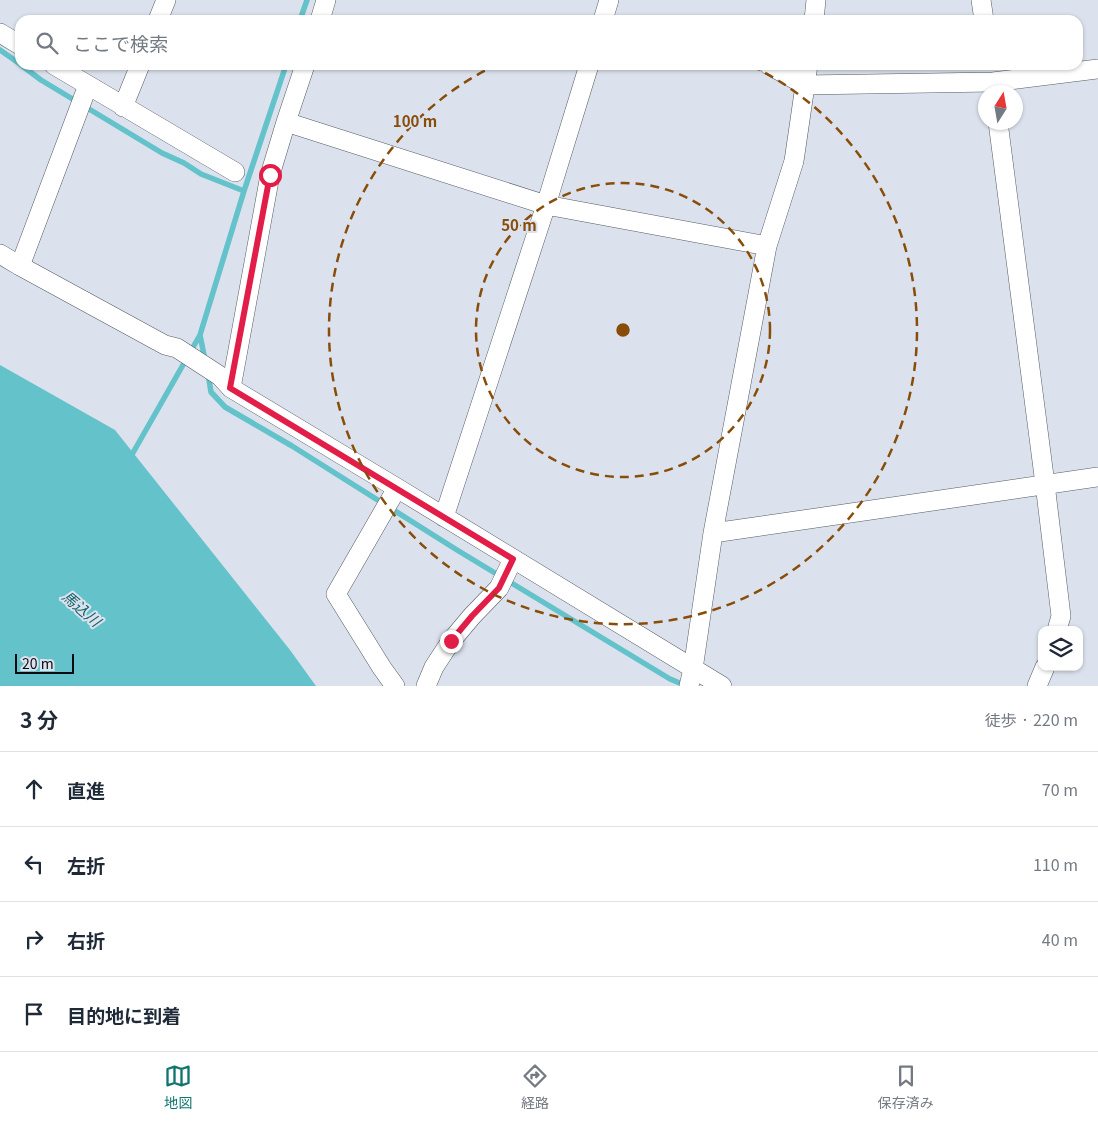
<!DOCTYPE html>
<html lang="ja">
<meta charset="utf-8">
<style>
:root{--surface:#fff;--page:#f6f6f7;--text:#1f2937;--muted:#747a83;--line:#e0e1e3;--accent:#0f766e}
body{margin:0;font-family:Georgia,"Noto Sans JP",serif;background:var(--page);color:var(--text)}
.controls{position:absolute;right:15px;bottom:15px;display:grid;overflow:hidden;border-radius:10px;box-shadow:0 1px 4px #0004}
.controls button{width:45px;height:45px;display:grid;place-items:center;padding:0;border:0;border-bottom:1px solid var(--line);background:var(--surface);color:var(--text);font:25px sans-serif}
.compass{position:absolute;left:978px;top:85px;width:45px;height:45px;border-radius:50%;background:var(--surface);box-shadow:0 1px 4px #0004;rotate:11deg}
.scale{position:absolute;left:15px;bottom:12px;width:59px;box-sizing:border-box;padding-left:5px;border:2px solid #0a0c0f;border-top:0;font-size:14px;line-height:18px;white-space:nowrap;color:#0a0c0f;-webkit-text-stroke:4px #dce2ed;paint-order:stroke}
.stop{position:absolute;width:15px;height:15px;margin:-11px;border:4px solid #e11d48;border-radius:50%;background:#fff}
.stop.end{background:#e11d48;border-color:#fff;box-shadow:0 1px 5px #0008}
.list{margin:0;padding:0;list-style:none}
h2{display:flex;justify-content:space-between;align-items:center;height:65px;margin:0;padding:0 20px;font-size:21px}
h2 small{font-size:16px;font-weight:400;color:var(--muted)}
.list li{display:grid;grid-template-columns:32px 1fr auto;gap:15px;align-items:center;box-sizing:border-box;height:75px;padding:0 20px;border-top:1px solid var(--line)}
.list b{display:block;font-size:19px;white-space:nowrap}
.list em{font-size:16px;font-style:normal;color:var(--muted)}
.icon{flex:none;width:28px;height:28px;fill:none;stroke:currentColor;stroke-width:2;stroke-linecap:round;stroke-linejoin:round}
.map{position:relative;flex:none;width:1098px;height:686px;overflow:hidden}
.search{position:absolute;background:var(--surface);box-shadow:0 1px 4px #0004;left:15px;right:15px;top:15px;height:55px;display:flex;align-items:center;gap:12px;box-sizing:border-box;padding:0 18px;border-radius:15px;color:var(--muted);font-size:19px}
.sheet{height:365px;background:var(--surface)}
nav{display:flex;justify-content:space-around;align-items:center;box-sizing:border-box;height:70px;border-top:1px solid var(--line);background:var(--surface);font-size:14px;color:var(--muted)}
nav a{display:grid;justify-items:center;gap:2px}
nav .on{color:var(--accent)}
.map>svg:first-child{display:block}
.water{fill:#63c2ca}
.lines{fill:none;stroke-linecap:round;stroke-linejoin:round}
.stream{stroke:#63c2ca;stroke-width:5.5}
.street-casing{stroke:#555a63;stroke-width:20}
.street{stroke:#fff;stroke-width:19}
.route{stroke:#e11d48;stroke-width:6}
.ring{fill:none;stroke:#894d0a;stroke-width:2.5;stroke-dasharray:9 6}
.labels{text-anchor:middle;stroke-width:4;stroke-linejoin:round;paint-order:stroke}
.water-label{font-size:15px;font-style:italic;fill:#126268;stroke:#dce2ed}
.centre{fill:#894d0a;stroke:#dce2ed;stroke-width:2.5}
.ring-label{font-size:15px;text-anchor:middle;font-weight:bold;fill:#894d0a;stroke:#dce2ed;stroke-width:4;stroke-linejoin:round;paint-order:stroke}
</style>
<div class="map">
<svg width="1098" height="686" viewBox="0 0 1098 686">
<rect width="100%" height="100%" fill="#dce2ed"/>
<path class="water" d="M 0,365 L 115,430 L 290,650 L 316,686 L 0,686 Z"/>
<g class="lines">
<path class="stream" d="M 300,20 L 307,0
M 0,50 L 20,64
M 21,65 L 41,80 L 162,153 L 184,163 L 201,174 L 244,191
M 200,335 L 205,360
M 208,374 L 211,392 L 225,407 L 292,446 L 457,550 L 670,679 L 687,686
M 130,458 L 200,335 L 244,191 L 286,65"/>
<g class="street-casing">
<path id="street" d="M 981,0 L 984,20
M 158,20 L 166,0
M 320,20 L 326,0
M 603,20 L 609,0
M 814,20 L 816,0
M 0,33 L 20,45
M 54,65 L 235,172
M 769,65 L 805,85 L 993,82 L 1098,69
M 123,107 L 140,65
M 286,122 L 546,205 L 767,246
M 998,122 L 1045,484 L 1061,616 L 1057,630
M 0,254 L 20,266 L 165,345 L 177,348 L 220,376 L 231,388 L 397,488 L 722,686
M 20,266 L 88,85
M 231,388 L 270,175 L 286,122 L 305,65
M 444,517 L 546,205 L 589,65
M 713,533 L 1098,477
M 395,686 L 382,668 L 336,594 L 397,488
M 426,686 L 434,667 L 451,641 L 472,616 L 499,588 L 513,559
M 689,686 L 693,669 L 713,533 L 767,246 L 794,161 L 808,65
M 1037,686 L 1045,667"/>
</g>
<use href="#street" class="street"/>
</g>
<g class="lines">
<path class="route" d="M 270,175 L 230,388 L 513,559 L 499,588 L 472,616 L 451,641"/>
</g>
<g class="ring">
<circle cx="623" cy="330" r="147"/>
<path d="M752 66A294 294 0 1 1 494 66"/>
</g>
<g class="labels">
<g class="water-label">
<text transform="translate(81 609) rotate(41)" y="5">馬込川</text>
</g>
</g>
<circle cx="623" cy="330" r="8" class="centre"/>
<g class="ring-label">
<text x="415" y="127">100 m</text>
<text x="519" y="231">50 m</text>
</g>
</svg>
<div class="controls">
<button><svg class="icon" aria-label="layers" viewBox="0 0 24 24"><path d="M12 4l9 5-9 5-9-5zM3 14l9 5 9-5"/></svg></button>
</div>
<svg class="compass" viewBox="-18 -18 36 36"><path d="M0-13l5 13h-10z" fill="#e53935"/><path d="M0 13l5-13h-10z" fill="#747a83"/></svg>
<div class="scale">20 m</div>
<div class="stop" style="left:270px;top:175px"></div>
<div class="stop end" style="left:451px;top:641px"></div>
<div class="search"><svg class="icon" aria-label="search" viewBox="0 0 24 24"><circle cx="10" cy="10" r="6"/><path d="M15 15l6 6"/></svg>ここで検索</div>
</div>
<section class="sheet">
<h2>3 分<small>徒歩 · 220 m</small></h2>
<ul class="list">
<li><svg class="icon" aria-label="ahead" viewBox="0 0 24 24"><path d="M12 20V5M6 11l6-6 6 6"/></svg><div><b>直進</b></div><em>70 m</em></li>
<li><svg class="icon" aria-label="left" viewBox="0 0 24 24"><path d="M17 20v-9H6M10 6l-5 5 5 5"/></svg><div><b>左折</b></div><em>110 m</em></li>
<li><svg class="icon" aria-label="right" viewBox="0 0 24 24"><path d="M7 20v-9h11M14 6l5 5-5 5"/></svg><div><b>右折</b></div><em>40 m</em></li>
<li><svg class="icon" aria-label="arrive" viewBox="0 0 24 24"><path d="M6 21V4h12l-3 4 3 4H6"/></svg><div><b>目的地に到着</b></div></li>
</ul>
</section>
<nav>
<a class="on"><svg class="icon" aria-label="map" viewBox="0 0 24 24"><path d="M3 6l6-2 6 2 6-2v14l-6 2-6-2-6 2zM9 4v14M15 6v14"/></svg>地図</a>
<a><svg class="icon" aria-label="directions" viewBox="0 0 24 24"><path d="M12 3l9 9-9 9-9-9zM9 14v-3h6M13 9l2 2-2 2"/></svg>経路</a>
<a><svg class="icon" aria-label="saved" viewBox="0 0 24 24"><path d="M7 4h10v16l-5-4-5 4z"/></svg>保存済み</a>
</nav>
